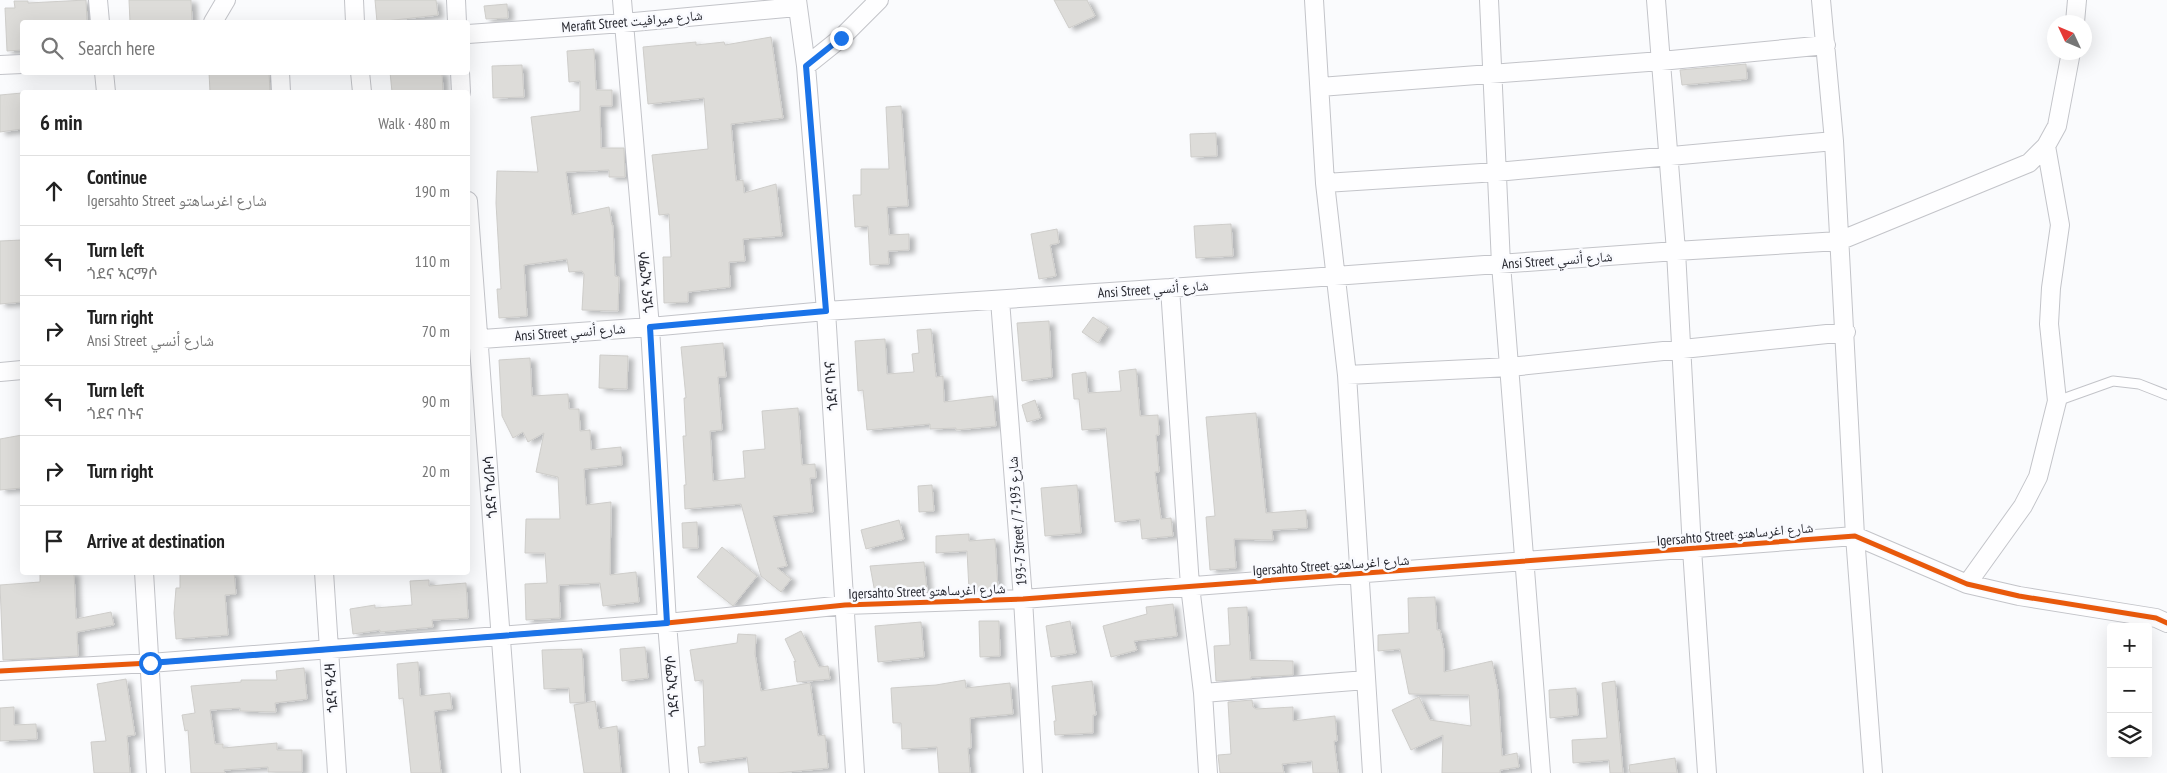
<!DOCTYPE html>
<meta charset="utf-8">
<style>
:root{--surface:#fff;--page:#f2f2f2;--text:#222;--muted:#767676;--line:#e0e0e0}
body{margin:0;font-family:"PT Sans Narrow","Noto Naskh Arabic","Noto Sans Ethiopic",sans-serif;background:var(--page);color:var(--text)}
.controls{position:absolute;right:15px;bottom:15px;display:grid;overflow:hidden;border-radius:5px;box-shadow:0 5px 20px #0002}
.controls button{width:45px;height:45px;display:grid;place-items:center;padding:0;border:0;border-bottom:1px solid var(--line);background:var(--surface);color:var(--text);font:25px sans-serif}
.compass{position:absolute;left:2047px;top:15px;width:45px;height:45px;border-radius:50%;background:var(--surface);box-shadow:0 5px 20px #0002;rotate:314deg}
.stop{position:absolute;width:15px;height:15px;margin:-11px;border:4px solid #1a73e8;border-radius:50%;background:#fff}
.stop.end{background:#1a73e8;border-color:#fff;box-shadow:0 1px 5px #0008}
.list{margin:0;padding:0;list-style:none}
h2{display:flex;justify-content:space-between;align-items:center;height:65px;margin:0;padding:0 20px;font-size:21px}
h2 small{font-size:16px;font-weight:400;color:var(--muted)}
.list li{display:grid;grid-template-columns:32px 1fr auto;gap:15px;align-items:center;box-sizing:border-box;height:70px;padding:0 20px;border-top:1px solid var(--line)}
.list b{display:block;font-size:19px;white-space:nowrap}
.list p{margin:0;font-size:16px;white-space:nowrap;color:var(--muted)}
.list em{font-size:16px;font-style:normal;color:var(--muted)}
.icon{flex:none;width:28px;height:28px;fill:none;stroke:currentColor;stroke-width:2;stroke-linecap:round;stroke-linejoin:round}
.map{position:relative;flex:none;width:2167px;height:773px;overflow:hidden}
.search{position:absolute;background:var(--surface);box-shadow:0 5px 20px #0002;left:20px;top:20px;width:450px;height:55px;display:flex;align-items:center;gap:12px;box-sizing:border-box;padding:0 18px;border-radius:5px;color:var(--muted);font-size:19px}
.panel{position:absolute;background:var(--surface);box-shadow:0 5px 20px #0002;left:20px;top:90px;width:450px;height:485px;border-radius:5px}
.map>svg:first-child{display:block}
.building{fill:#dddcd9;stroke:#cecdca;filter:url(#shadow)}
.lines{fill:none;stroke-linecap:round;stroke-linejoin:round}
.lane-casing{stroke:#c3c4c9;stroke-width:11}
.street-casing{stroke:#c3c4c9;stroke-width:20}
.lane{stroke:#fefeff;stroke-width:9}
.street{stroke:#fefeff;stroke-width:18}
.cycleway-casing{stroke:#f9fafe;stroke-width:8}
.cycleway{stroke:#e8590c;stroke-width:5}
.route{stroke:#1a73e8;stroke-width:6}
.labels{text-anchor:middle;stroke-width:5;stroke-linejoin:round;paint-order:stroke}
.street-label{font-size:14px;fill:#272830;stroke:#f9fafe}
</style>
<div class="map">
<svg width="2167" height="773" viewBox="0 0 2167 773">
<defs>
<filter id="shadow"><feDropShadow dx="5.5" dy="3" stdDeviation="2.5" flood-color="#0004"/></filter>
</defs>
<rect width="100%" height="100%" fill="#fafbfd"/>
<path class="building" d="M 86,0 L 87,22 L 22,22 L 22,50 L 7,51 L 5,8 L 15,8 L 14,1 L 28,1 L 28,3 Z
M 129,0 L 191,0 L 192,22 L 130,22 Z
M 375,0 L 436,0 L 438,15 L 377,22 Z
M 1054,0 L 1087,0 L 1095,16 L 1069,28 Z
M 507,4 L 508,18 L 486,19 L 484,6 Z
M 771,37 L 783,118 L 731,124 L 736,181 L 743,180 L 744,193 L 776,184 L 782,236 L 743,239 L 745,261 L 729,262 L 730,287 L 688,292 L 688,302 L 664,303 L 663,257 L 671,257 L 669,214 L 659,215 L 652,155 L 708,149 L 704,98 L 648,104 L 643,47 L 696,42 L 696,45 L 724,42 L 725,45 Z
M 594,49 L 596,90 L 612,90 L 612,106 L 600,106 L 601,148 L 624,148 L 625,177 L 609,177 L 609,170 L 566,172 L 572,215 L 609,207 L 612,225 L 613,225 L 615,276 L 619,277 L 618,311 L 582,310 L 584,274 L 582,271 L 569,272 L 567,259 L 524,265 L 527,316 L 499,318 L 497,289 L 501,289 L 496,203 L 497,171 L 538,172 L 531,117 L 580,111 L 580,81 L 569,82 L 567,51 Z
M 1746,64 L 1747,79 L 1682,85 L 1680,70 Z
M 522,65 L 524,97 L 493,98 L 492,66 Z
M 209,72 L 269,72 L 270,92 L 210,92 Z
M 390,72 L 442,72 L 443,92 L 428,92 L 428,91 L 392,92 Z
M 22,93 L 22,129 L 0,132 L 0,95 Z
M 901,106 L 908,206 L 887,207 L 889,235 L 909,234 L 909,250 L 888,251 L 889,264 L 870,265 L 868,226 L 855,227 L 853,195 L 861,195 L 861,169 L 889,169 L 886,107 Z
M 1216,133 L 1217,156 L 1191,157 L 1190,134 Z
M 1231,224 L 1233,256 L 1196,258 L 1194,226 Z
M 1057,229 L 1059,243 L 1050,245 L 1056,276 L 1039,279 L 1031,234 Z
M 22,240 L 22,302 L 0,304 L 0,241 Z
M 1093,317 L 1108,327 L 1098,343 L 1082,332 Z
M 1049,321 L 1052,377 L 1022,381 L 1017,323 Z
M 931,329 L 936,377 L 943,376 L 944,402 L 993,396 L 996,426 L 956,430 L 956,428 L 930,429 L 930,424 L 867,430 L 863,390 L 858,391 L 855,341 L 885,339 L 887,374 L 914,372 L 912,354 L 919,353 L 917,330 Z
M 723,343 L 726,377 L 718,377 L 722,430 L 710,431 L 713,481 L 745,478 L 743,451 L 765,449 L 762,411 L 798,408 L 802,465 L 815,464 L 816,478 L 810,478 L 813,512 L 773,516 L 787,566 L 777,568 L 791,579 L 781,592 L 761,576 L 741,504 L 685,509 L 684,485 L 686,485 L 683,436 L 686,436 L 684,398 L 686,398 L 681,347 Z
M 600,355 L 628,356 L 627,389 L 599,388 Z
M 530,358 L 532,396 L 568,394 L 569,409 L 579,409 L 580,431 L 590,430 L 591,450 L 621,447 L 622,465 L 584,469 L 586,505 L 611,502 L 610,575 L 636,572 L 639,602 L 603,606 L 600,583 L 559,585 L 560,618 L 526,620 L 525,584 L 547,583 L 545,553 L 525,553 L 526,519 L 560,519 L 558,477 L 536,472 L 544,433 L 528,442 L 523,432 L 513,438 L 502,416 L 499,360 Z
M 1136,369 L 1140,416 L 1158,415 L 1159,435 L 1156,435 L 1159,472 L 1155,472 L 1161,519 L 1171,518 L 1173,536 L 1142,539 L 1140,519 L 1115,522 L 1106,428 L 1082,430 L 1079,399 L 1074,399 L 1072,374 L 1086,372 L 1088,393 L 1121,391 L 1119,371 Z
M 1035,400 L 1041,418 L 1027,422 L 1022,405 Z
M 1256,413 L 1266,513 L 1306,510 L 1307,528 L 1272,530 L 1273,540 L 1234,539 L 1236,568 L 1210,570 L 1206,517 L 1215,516 L 1206,417 Z
M 22,435 L 22,488 L 0,490 L 0,439 Z
M 932,485 L 934,511 L 919,512 L 918,486 Z
M 1077,485 L 1081,533 L 1045,536 L 1041,488 Z
M 899,520 L 904,539 L 866,549 L 861,530 Z
M 697,522 L 698,548 L 683,548 L 682,523 Z
M 969,534 L 969,541 L 995,539 L 998,589 L 969,590 L 967,551 L 936,553 L 936,536 Z
M 722,547 L 757,576 L 733,606 L 697,577 Z
M 924,562 L 927,590 L 875,593 L 870,566 Z
M 40,572 L 74,572 L 76,619 L 111,612 L 114,625 L 77,632 L 78,656 L 3,660 L 0,585 L 40,582 Z
M 180,572 L 234,572 L 236,594 L 225,595 L 228,635 L 176,639 L 174,613 L 176,588 L 180,588 Z
M 429,580 L 429,586 L 466,583 L 468,618 L 432,620 L 433,627 L 380,632 L 380,630 L 353,634 L 350,609 L 375,605 L 375,608 L 412,605 L 410,581 Z
M 1435,597 L 1437,630 L 1440,630 L 1444,650 L 1444,672 L 1492,661 L 1498,691 L 1502,756 L 1517,753 L 1519,767 L 1500,770 L 1500,773 L 1442,773 L 1443,735 L 1411,750 L 1392,710 L 1419,697 L 1430,720 L 1471,726 L 1469,695 L 1409,694 L 1400,649 L 1378,651 L 1378,635 L 1409,633 L 1408,598 Z
M 1173,604 L 1177,636 L 1134,641 L 1137,650 L 1111,657 L 1103,626 L 1147,614 L 1146,607 Z
M 1247,607 L 1250,660 L 1293,661 L 1293,675 L 1251,677 L 1251,679 L 1216,681 L 1214,646 L 1230,645 L 1228,608 Z
M 979,621 L 999,621 L 1000,656 L 980,657 Z
M 1070,621 L 1076,653 L 1051,657 L 1046,626 Z
M 921,622 L 924,657 L 878,662 L 875,626 Z
M 801,631 L 819,667 L 828,666 L 830,679 L 797,682 L 794,661 L 796,662 L 785,639 Z
M 738,634 L 756,635 L 755,654 L 761,691 L 810,683 L 818,736 L 825,735 L 828,768 L 777,773 L 749,773 L 747,757 L 700,763 L 698,747 L 705,746 L 703,680 L 695,681 L 690,650 L 737,643 Z
M 645,647 L 648,678 L 622,681 L 620,649 Z
M 582,649 L 585,702 L 570,703 L 569,688 L 544,689 L 542,650 Z
M 418,662 L 420,696 L 450,693 L 452,709 L 434,711 L 441,773 L 411,773 L 403,698 L 399,699 L 397,664 Z
M 304,668 L 307,699 L 275,703 L 276,712 L 240,711 L 240,708 L 210,710 L 215,744 L 223,744 L 223,748 L 277,743 L 277,750 L 302,750 L 302,772 L 268,772 L 268,767 L 224,770 L 225,773 L 191,773 L 188,730 L 185,731 L 182,715 L 195,713 L 191,686 L 241,682 L 241,680 L 277,680 L 276,671 Z
M 126,679 L 135,735 L 127,736 L 130,773 L 94,773 L 91,742 L 106,741 L 97,684 Z
M 965,680 L 966,688 L 1010,683 L 1013,714 L 970,718 L 971,748 L 968,748 L 970,773 L 939,773 L 937,747 L 902,749 L 901,723 L 893,723 L 891,688 L 936,685 Z
M 1092,681 L 1096,715 L 1093,715 L 1093,733 L 1055,735 L 1054,721 L 1056,721 L 1052,686 Z
M 1615,681 L 1623,773 L 1610,773 L 1609,760 L 1573,763 L 1572,740 L 1607,738 L 1602,683 Z
M 1576,688 L 1578,715 L 1550,718 L 1549,690 Z
M 1252,700 L 1253,707 L 1256,709 L 1293,707 L 1293,721 L 1335,716 L 1337,741 L 1334,741 L 1338,773 L 1313,773 L 1312,761 L 1282,764 L 1284,773 L 1220,773 L 1218,755 L 1231,754 L 1228,702 Z
M 595,701 L 599,729 L 617,726 L 621,773 L 584,773 L 574,705 Z
M 14,707 L 14,725 L 36,724 L 37,739 L 0,741 L 0,708 Z
M 1675,758 L 1677,773 L 1630,773 L 1629,765 Z"/>
<g class="lines">
<g class="lane-casing">
<path id="lane" d="M 2057,401 L 2113,381 L 2139,384 L 2167,395"/>
</g>
<g class="street-casing">
<path id="street" d="M 98,0 L 100,22
M 354,0 L 355,22
M 456,0 L 457,22
M 622,0 L 650,327 L 667,623 L 679,773
M 797,0 L 806,66 L 826,311 L 855,773
M 1314,0 L 1325,183 L 1347,375 L 1372,773
M 1489,0 L 1501,264 L 1541,773
M 1656,0 L 1676,251 L 1692,549 L 1707,773
M 1821,0 L 1834,141 L 1855,536 L 1873,773
M 213,22 L 226,0
M 2075,22 L 2077,0
M 468,34 L 623,23 L 797,7
M 0,65 L 22,64
M 806,66 L 841,38 L 879,0
M 104,72 L 106,92
M 280,72 L 281,92
M 360,72 L 362,92
M 460,72 L 461,92
M 1320,87 L 1661,61 L 1826,45
M 1325,183 L 1497,172 L 1834,141
M 468,201 L 511,773
M 1170,288 L 1190,586 L 1203,693 L 1208,773
M 1000,300 L 1023,599 L 1033,773
M 468,340 L 650,327 L 826,311 L 1170,288 L 1676,251 L 1839,241 L 2029,163 L 2046,146 L 2057,126 L 2071,52
M 0,372 L 22,370
M 1347,375 L 1510,367 L 1846,332
M 144,572 L 156,773
M 324,572 L 337,773
M 1967,584 L 2023,506 L 2038,477 L 2057,401 L 2049,324 L 2051,288 L 2060,225 L 2046,146
M 0,671 L 150,663 L 667,623 L 845,605 L 1023,599 L 1855,536 L 1967,584 L 2019,596 L 2156,618 L 2167,623
M 1203,693 L 1366,680"/>
</g>
<use href="#lane" class="lane"/>
<use href="#street" class="street"/>
<g class="cycleway-casing">
<path id="cycleway" d="M 0,671 L 150,663 L 667,623 L 845,605 L 1023,599 L 1855,536 L 1967,584 L 2019,596 L 2156,618 L 2167,623"/>
</g>
<use href="#cycleway" class="cycleway"/>
</g>
<g class="lines">
<path class="route" d="M 150,663 L 667,623 L 650,327 L 826,311 L 806,66 L 841,38"/>
</g>
<g class="labels">
<g class="street-label">
<text transform="translate(632 21) rotate(-5)" y="5">Merafit Street شارع ميرافيت</text>
<text transform="translate(1557 260) rotate(-4)" y="5">Ansi Street شارع أنسي</text>
<text transform="translate(646 282) rotate(-95)" y="5">ጎደና ኣርማሶ</text>
<text transform="translate(1153 289) rotate(-4)" y="5">Ansi Street شارع أنسي</text>
<text transform="translate(570 332) rotate(-4)" y="5">Ansi Street شارع أنسي</text>
<text transform="translate(831 386) rotate(-94)" y="5">ጎደና ባኑና</text>
<text transform="translate(490 487) rotate(-94)" y="5">ጎደና ካሪቡሳ</text>
<text transform="translate(1017 521) rotate(-94)" y="5">193-7 Street / شارع 193-7</text>
<text transform="translate(1735 534) rotate(-5)" y="5">Igersahto Street شارع اغرساهتو</text>
<text transform="translate(1331 565) rotate(-4)" y="5">Igersahto Street شارع اغرساهتو</text>
<text transform="translate(927 591) rotate(-2)" y="5">Igersahto Street شارع اغرساهتو</text>
<text transform="translate(672 686) rotate(-94)" y="5">ጎደና ኣርማሶ</text>
<text transform="translate(331 688) rotate(-94)" y="5">ጎደና ዓረዛ</text>
</g>
</g>
</svg>
<div class="controls">
<button>+</button>
<button>−</button>
<button><svg class="icon" aria-label="layers" viewBox="0 0 24 24"><path d="M12 4l9 5-9 5-9-5zM3 14l9 5 9-5"/></svg></button>
</div>
<svg class="compass" viewBox="-18 -18 36 36"><path d="M0-13l5 13h-10z" fill="#e53935"/><path d="M0 13l5-13h-10z" fill="#767676"/></svg>
<div class="stop" style="left:150px;top:663px"></div>
<div class="stop end" style="left:841px;top:38px"></div>
<div class="search"><svg class="icon" aria-label="search" viewBox="0 0 24 24"><circle cx="10" cy="10" r="6"/><path d="M15 15l6 6"/></svg>Search here</div>
<section class="panel">
<h2>6 min<small>Walk · 480 m</small></h2>
<ul class="list">
<li><svg class="icon" aria-label="ahead" viewBox="0 0 24 24"><path d="M12 20V5M6 11l6-6 6 6"/></svg><div><b>Continue</b><p>Igersahto Street شارع اغرساهتو</p></div><em>190 m</em></li>
<li><svg class="icon" aria-label="left" viewBox="0 0 24 24"><path d="M17 20v-9H6M10 6l-5 5 5 5"/></svg><div><b>Turn left</b><p>ጎደና ኣርማሶ</p></div><em>110 m</em></li>
<li><svg class="icon" aria-label="right" viewBox="0 0 24 24"><path d="M7 20v-9h11M14 6l5 5-5 5"/></svg><div><b>Turn right</b><p>Ansi Street شارع أنسي</p></div><em>70 m</em></li>
<li><svg class="icon" aria-label="left" viewBox="0 0 24 24"><path d="M17 20v-9H6M10 6l-5 5 5 5"/></svg><div><b>Turn left</b><p>ጎደና ባኑና</p></div><em>90 m</em></li>
<li><svg class="icon" aria-label="right" viewBox="0 0 24 24"><path d="M7 20v-9h11M14 6l5 5-5 5"/></svg><div><b>Turn right</b></div><em>20 m</em></li>
<li><svg class="icon" aria-label="arrive" viewBox="0 0 24 24"><path d="M6 21V4h12l-3 4 3 4H6"/></svg><div><b>Arrive at destination</b></div></li>
</ul>
</section>
</div>
